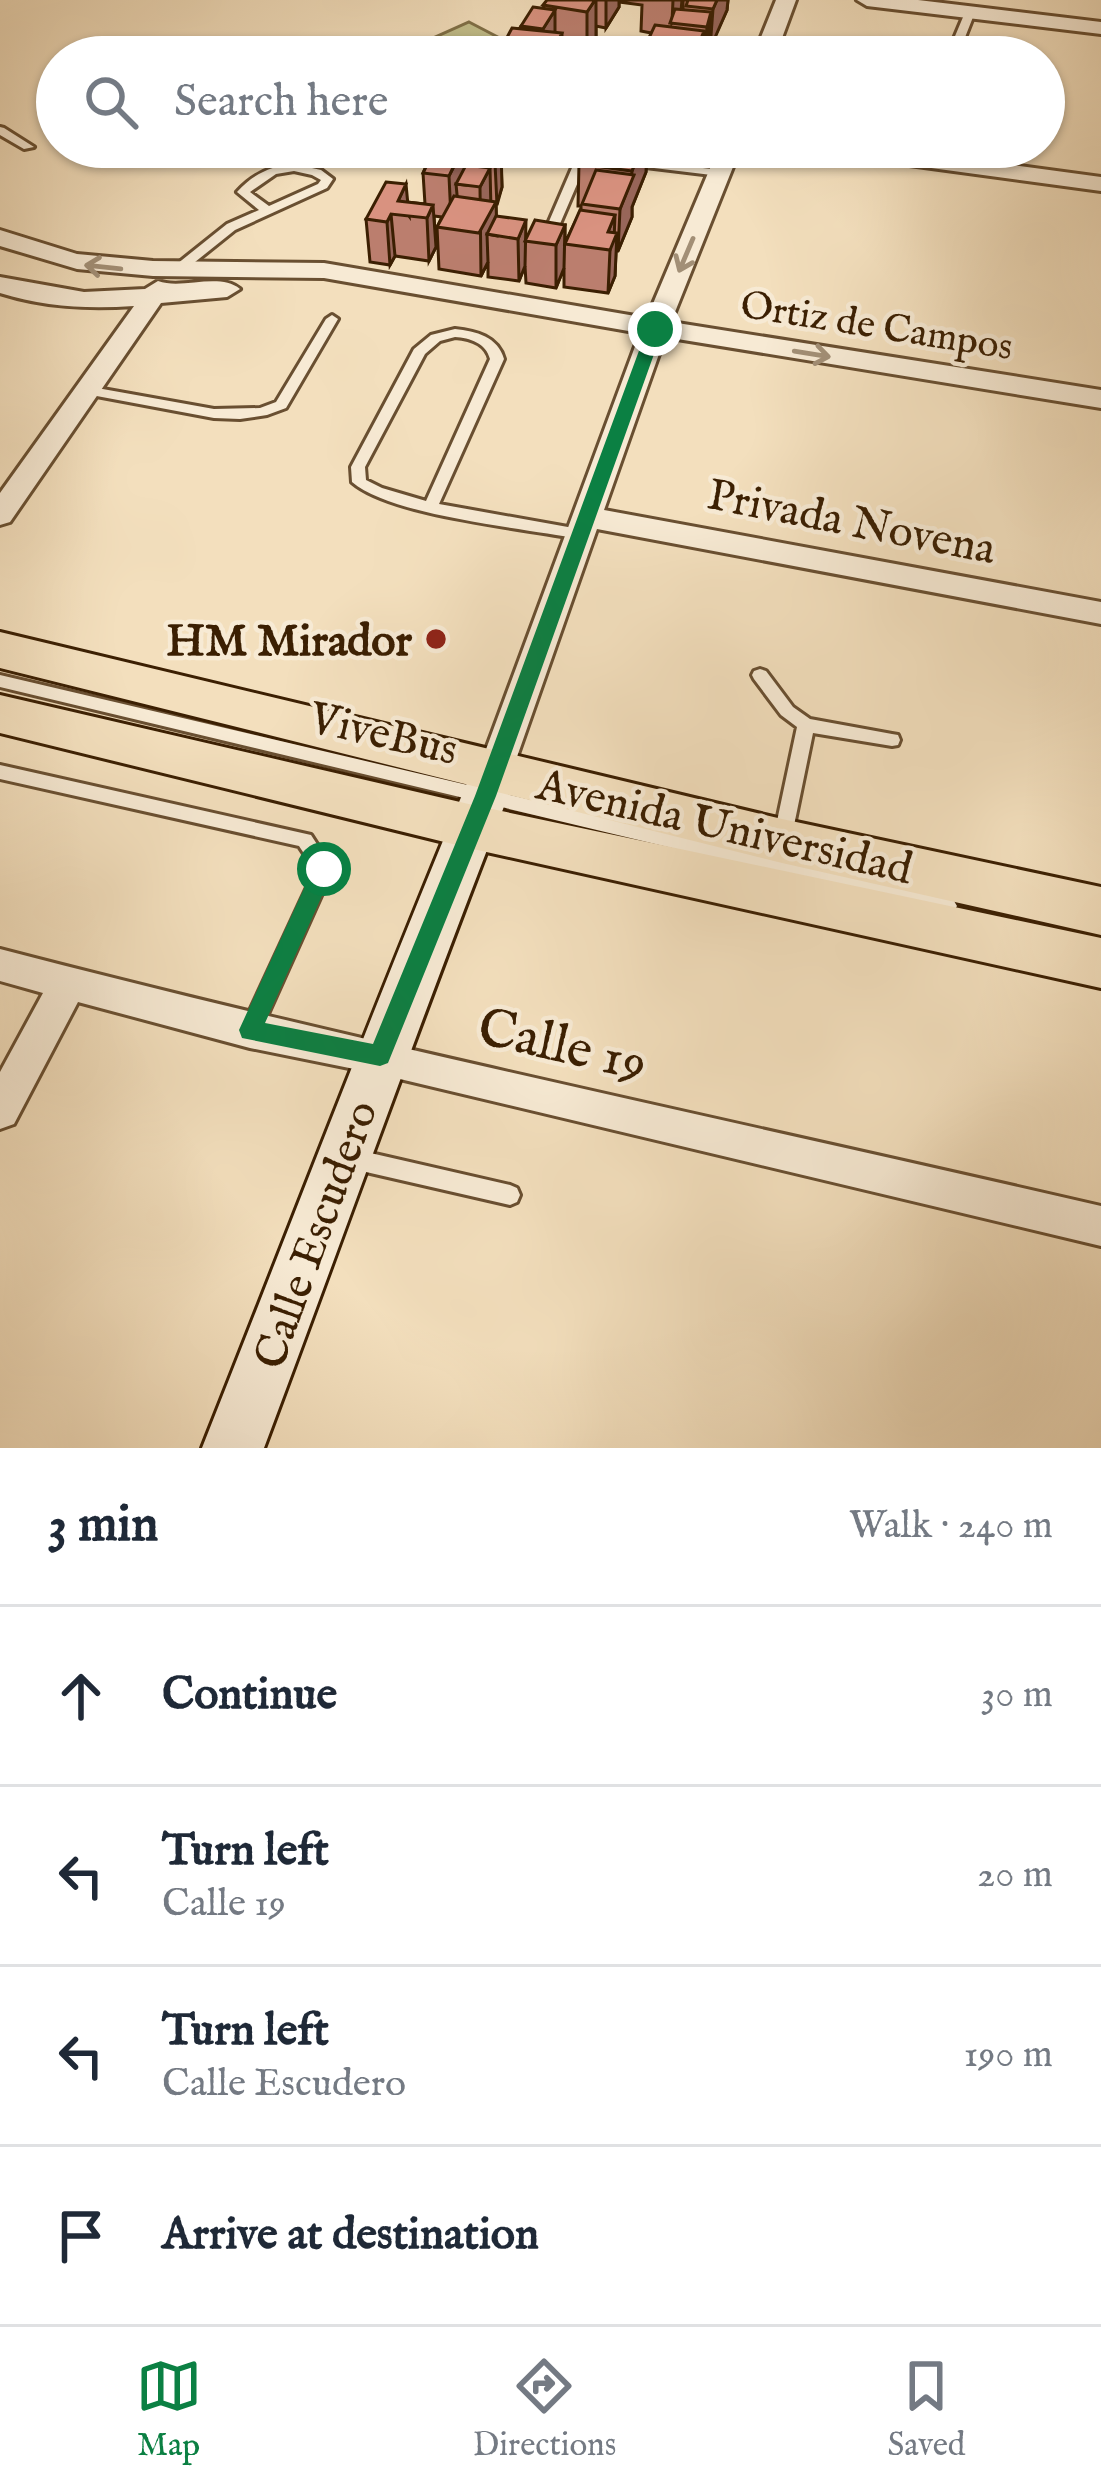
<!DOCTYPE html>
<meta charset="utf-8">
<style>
:root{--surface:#fff;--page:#f6f6f7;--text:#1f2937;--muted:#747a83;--line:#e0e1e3;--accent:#0b8043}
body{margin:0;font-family:"IM FELL English",serif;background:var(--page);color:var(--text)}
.stop{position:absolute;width:36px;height:36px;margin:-27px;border:9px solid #0b8043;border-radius:50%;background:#fff}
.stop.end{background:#0b8043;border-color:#fff;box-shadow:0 3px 12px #0008}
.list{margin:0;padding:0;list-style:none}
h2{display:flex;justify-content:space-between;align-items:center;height:156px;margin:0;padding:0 48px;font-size:51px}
h2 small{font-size:39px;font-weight:400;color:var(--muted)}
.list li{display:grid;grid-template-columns:78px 1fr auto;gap:36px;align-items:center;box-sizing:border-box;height:180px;padding:0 48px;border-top:3px solid var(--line)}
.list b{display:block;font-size:45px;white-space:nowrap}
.list p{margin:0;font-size:39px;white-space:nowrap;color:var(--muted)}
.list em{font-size:39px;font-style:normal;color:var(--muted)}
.icon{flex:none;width:66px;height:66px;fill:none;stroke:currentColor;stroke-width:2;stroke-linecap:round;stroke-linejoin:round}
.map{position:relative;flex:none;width:1101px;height:1448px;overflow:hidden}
.search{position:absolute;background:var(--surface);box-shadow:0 3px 9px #0004;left:36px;right:36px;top:36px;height:132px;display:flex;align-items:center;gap:30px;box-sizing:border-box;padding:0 42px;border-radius:66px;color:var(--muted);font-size:45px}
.sheet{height:876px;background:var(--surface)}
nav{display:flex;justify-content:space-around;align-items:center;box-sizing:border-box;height:168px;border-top:3px solid var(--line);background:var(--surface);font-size:33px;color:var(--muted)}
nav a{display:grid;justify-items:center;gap:6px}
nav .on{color:var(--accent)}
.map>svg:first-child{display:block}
.green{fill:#c3c08c;stroke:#7f7047;stroke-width:3}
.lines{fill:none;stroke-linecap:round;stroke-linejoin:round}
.lane-casing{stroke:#694f31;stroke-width:6}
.street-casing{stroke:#694f31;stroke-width:6}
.secondary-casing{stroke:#3b1f02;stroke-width:6}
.primary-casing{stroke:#3b1f02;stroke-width:6}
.lane{fill:#f7ead4;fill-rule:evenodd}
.street{fill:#f7ead4;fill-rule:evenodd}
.secondary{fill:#f7ead4;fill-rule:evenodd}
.primary{fill:#f3dfbd;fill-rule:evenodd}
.wall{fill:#bb7e6e;stroke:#3b1f02;stroke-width:3}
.shaded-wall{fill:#98665a;stroke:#3b1f02;stroke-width:3}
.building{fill:#d99280;stroke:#3b1f02;stroke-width:3}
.oneway{stroke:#a28f76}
.route{fill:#0b8043}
.poi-dot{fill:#8f2418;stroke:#f7ead4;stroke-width:4.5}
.labels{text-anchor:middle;stroke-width:9;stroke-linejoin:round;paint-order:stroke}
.far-street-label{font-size:39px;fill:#3b1f02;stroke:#f7ead4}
.street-label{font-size:45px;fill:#3b1f02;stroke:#f7ead4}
.poi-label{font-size:45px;font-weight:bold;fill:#3b1f02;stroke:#f7ead4;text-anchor:end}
.near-street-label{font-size:54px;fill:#3b1f02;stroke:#f7ead4}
</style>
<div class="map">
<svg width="1101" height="1448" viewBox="0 0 1101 1448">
<rect width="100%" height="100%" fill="#f3dfbd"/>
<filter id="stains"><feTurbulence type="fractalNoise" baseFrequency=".00167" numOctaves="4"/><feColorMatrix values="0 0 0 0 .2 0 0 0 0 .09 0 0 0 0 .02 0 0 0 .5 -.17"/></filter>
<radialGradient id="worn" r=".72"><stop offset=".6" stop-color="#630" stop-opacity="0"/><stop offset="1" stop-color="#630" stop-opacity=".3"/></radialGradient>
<path class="green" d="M 469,22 L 513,45 L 487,57 L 411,57 L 402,52 Z"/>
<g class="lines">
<g class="lane-casing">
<path id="lane" d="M 966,10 L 975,12 L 962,45 L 937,57 L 924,57 L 953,41 Z
M 631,44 L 640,46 L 635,57 L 625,57 Z
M 0,127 L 4,128 L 34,147 L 24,149 L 0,135 Z
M 581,147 L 593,147 L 553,240 L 547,244 L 543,243 L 541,240 Z
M 625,159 L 720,170 L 726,173 L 720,176 L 621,164 L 619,162 Z
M 294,164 L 321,170 L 333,179 L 327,188 L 235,230 L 180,274 L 172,274 L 172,268 L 227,224 L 259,210 L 237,192 C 253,174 271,166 294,164 ZM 294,171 L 312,175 L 321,180 L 318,184 L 269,206 L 250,192 L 276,174 Z
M 332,315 L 338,319 L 286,408 L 267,415 L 240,419 L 214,418 L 86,394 L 79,390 L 86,386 L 214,409 L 260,408 L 276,402 L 326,319 Z
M 455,329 C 476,331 498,337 504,359 L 439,504 L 579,529 L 586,534 L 584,538 L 579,539 C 524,528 391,516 352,482 L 351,467 L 414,349 L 431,335 ZM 455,337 C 470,338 486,343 490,359 L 426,501 L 382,488 L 366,480 L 365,467 L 425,354 L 440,341 Z
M 760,669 L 766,671 L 793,707 L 810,719 L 892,734 L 898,735 L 900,740 L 898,745 L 892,746 L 813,733 L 791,840 L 788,845 L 782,847 L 776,845 L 773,840 L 797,727 L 781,715 L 754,679 L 752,675 L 754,671 Z
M 0,675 L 948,898 L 954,901 L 957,906 L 954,911 L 948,914 L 0,687 Z
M 0,765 L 311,835 L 333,869 L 258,1036 L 251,1039 L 244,1036 L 241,1030 L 315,870 L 299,846 L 0,779 Z
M 353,1149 L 510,1185 L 517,1188 L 520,1195 L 517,1202 L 510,1205 L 353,1169 L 346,1166 L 343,1159 L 346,1152 Z"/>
</g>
<g class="street-casing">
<path id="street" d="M 776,0 L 796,0 L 775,57 L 753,57 Z
M 857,0 L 918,0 L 1101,22 L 1101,34 L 867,6 Z
M 719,147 L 741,147 L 671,322 L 1101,390 L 1101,408 L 665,337 L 604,510 L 1101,602 L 1101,624 L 597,529 L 512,771 L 507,780 L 495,784 L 483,780 L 478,771 L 640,333 L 324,278 L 153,276 L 77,269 L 0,246 L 0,230 L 77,254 L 153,261 L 324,263 L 647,318 Z
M 817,147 L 879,147 L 1101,177 L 1101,191 L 828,154 Z
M 0,277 L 84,292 L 145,289 L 158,281 C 182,290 219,272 240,289 L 227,297 L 161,303 L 10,522 L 0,525 L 0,493 L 134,306 C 87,309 44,307 0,293 Z
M 0,949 C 364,1044 734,1121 1101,1206 L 1101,1246 L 379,1074 L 250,1048 L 78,1002 L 14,1124 L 0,1129 L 0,1072 L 43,993 L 0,981 Z"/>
</g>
<g class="secondary-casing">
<path id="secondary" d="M 495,753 L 511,758 L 518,771 C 429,995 349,1222 264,1448 L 202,1448 C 292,1222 378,995 472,771 L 479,758 Z"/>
</g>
<g class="primary-casing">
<path id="primary" d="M 0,632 L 782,819 L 1101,887 L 1101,935 L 782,863 L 0,668 Z
M 0,695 L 473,805 L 1101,938 L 1101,988 L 473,849 L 0,733 Z"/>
</g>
<use href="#lane" class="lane"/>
<use href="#street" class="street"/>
<use href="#secondary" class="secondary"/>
<use href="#primary" class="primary"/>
</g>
<path class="wall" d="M 547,0 L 682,0 L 681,10 L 683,10 L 683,0 L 728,0 L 727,10 L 709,49 L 707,57 L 634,57 L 648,44 L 651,33 L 641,31 L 642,5 L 619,2 L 619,7 L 606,28 L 596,26 L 596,37 L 587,52 L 562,48 L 562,57 L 468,57 L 504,48 L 504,43 L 521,29 L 521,26 L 543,8 Z
M 427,147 L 528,147 L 523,162 L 501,160 L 502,187 L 496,205 L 496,216 L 527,237 L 565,225 L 565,243 L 581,210 L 581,206 L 578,206 L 579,164 L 586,147 L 670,147 L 668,152 L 647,150 L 646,172 L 632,207 L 632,217 L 618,251 L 616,251 L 615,276 L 608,293 L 564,287 L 564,268 L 556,288 L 526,283 L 525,266 L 519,281 L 488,277 L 488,262 L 481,276 L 439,269 L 437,227 L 442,217 L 434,216 L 436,247 L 429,261 L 395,256 L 390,265 L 370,262 L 366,219 L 407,202 L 425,204 L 423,173 L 427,164 Z"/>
<path class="shaded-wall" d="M 595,0 L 596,0 L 596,37 L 587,52 L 587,12 Z
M 606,0 L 619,0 L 619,7 L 606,28 Z
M 673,0 L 682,0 L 681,11 L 672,23 Z
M 717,0 L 728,0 L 727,10 L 710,49 L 713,9 Z
M 555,10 L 555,47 L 562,33 L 562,57 L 554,57 L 554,49 L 543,48 L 543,29 Z
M 711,12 L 708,53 L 707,57 L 705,57 L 707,27 Z
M 704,31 L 702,57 L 697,57 L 698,46 Z
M 464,147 L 466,185 L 456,184 L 458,205 L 451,218 L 449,176 Z
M 501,147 L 502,187 L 497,205 L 495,163 Z
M 641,147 L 647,147 L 646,172 L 632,207 L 632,217 L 618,251 L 620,209 L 631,181 L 632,171 Z
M 490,168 L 491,210 L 496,202 L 497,236 L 487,234 L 488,262 L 481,276 L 480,187 Z
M 406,184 L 409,216 L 398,201 Z
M 433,205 L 436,247 L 429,261 L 427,218 Z
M 391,214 L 395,256 L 390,265 L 387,222 Z
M 615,215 L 614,241 L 617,233 L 615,276 L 608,293 L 610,250 L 608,232 Z
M 526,220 L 525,266 L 519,281 L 518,239 Z
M 565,225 L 564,268 L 556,288 L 556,245 Z"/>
<path class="building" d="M 547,0 L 595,0 L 587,12 L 543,5 Z
M 688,0 L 717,0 L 713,9 L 686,6 Z
M 533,7 L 555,10 L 543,29 L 521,26 Z
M 675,9 L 711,12 L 707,27 L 670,23 Z
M 655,25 L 704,31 L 698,46 L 648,40 Z
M 512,28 L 562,33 L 554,49 L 504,43 Z
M 641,43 L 697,50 L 694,57 L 634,57 Z
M 474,45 L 517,49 L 513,57 L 468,57 Z
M 427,147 L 463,147 L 449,176 L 423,173 L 435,149 Z
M 473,147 L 500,147 L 495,163 L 469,161 Z
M 586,147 L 641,147 L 632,171 L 579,164 Z
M 466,165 L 490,168 L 480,187 L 456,184 Z
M 596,170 L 634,175 L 620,209 L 582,204 Z
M 386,182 L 406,184 L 398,201 L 433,205 L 427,218 L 391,214 L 387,222 L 366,219 Z
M 454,196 L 496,202 L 479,233 L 437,227 Z
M 580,210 L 615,215 L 608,232 L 617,233 L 610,250 L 565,244 Z
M 496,216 L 526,220 L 518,239 L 487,234 Z
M 535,220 L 565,225 L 556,245 L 525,241 Z"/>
<defs><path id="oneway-shaft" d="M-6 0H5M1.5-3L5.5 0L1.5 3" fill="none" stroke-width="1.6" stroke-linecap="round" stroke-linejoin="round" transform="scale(3)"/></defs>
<g class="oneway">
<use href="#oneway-shaft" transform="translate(686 255) rotate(113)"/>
<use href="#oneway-shaft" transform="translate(103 267) rotate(-174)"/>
<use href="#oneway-shaft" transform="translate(812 354) rotate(9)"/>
</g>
<path class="route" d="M 655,324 L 663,329 L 496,796 L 388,1063 L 380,1066 L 242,1038 L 239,1030 L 313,869 L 324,860 L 334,869 L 265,1023 L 373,1044 L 475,796 L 647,329 Z"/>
<circle class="poi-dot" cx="436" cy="639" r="12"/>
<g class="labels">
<g class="far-street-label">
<text transform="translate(877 324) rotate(9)" y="14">Ortiz de Campos</text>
</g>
<g class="street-label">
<text transform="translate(852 520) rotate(11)" y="16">Privada Novena</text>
<text transform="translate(384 732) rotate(13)" y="16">ViveBus</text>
<text transform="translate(725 825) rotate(13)" y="16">Avenida Universidad</text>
<text transform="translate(314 1234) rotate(-70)" y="16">Calle Escudero</text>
</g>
<g class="poi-label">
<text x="412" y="655">HM Mirador</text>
</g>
<g class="near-street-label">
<text transform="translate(563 1043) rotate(13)" y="19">Calle 19</text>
</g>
</g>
<rect width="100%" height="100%" filter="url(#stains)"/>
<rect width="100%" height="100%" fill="url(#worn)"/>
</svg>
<div class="stop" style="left:324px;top:869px"></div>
<div class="stop end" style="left:655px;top:329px"></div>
<div class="search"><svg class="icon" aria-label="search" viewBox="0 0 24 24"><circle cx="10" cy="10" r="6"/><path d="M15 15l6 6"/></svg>Search here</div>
</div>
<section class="sheet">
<h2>3 min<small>Walk · 240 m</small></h2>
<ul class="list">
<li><svg class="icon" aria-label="ahead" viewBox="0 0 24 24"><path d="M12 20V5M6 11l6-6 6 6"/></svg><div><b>Continue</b></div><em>30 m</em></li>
<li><svg class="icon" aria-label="left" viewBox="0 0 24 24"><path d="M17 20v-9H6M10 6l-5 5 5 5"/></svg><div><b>Turn left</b><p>Calle 19</p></div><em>20 m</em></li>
<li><svg class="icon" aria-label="left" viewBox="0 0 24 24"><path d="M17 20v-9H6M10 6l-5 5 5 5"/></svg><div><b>Turn left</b><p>Calle Escudero</p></div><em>190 m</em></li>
<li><svg class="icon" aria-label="arrive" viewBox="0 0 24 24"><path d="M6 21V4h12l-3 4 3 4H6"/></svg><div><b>Arrive at destination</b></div></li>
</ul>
</section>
<nav>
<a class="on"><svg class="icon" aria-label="map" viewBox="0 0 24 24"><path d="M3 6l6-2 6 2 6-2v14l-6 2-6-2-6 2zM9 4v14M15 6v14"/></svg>Map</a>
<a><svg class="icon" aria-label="directions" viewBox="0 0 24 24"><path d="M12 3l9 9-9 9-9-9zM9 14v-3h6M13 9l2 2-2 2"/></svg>Directions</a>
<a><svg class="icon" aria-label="saved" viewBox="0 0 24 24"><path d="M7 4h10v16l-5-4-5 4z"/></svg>Saved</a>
</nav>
